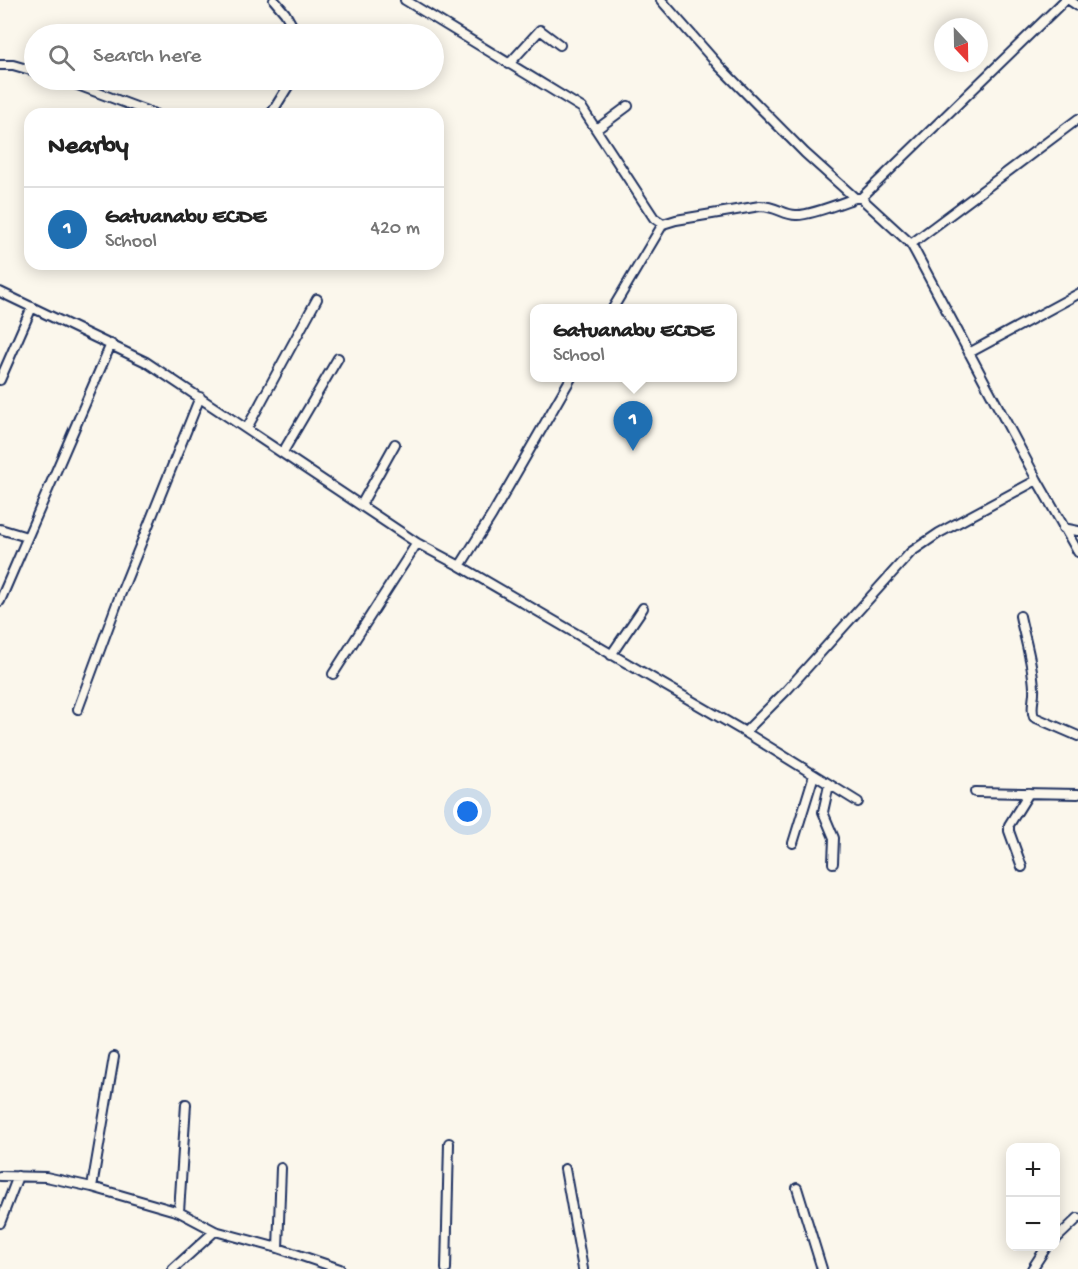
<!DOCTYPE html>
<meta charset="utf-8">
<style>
:root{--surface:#fff;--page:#f2f2f2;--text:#222;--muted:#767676;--line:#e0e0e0;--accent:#1f6fb2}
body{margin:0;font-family:"Gochi Hand",sans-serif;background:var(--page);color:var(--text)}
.controls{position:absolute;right:18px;bottom:18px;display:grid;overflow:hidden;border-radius:12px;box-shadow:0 3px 15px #0003}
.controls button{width:54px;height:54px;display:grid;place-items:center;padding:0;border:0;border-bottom:2px solid var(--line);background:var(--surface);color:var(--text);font:30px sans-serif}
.compass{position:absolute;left:934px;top:18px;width:54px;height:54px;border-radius:50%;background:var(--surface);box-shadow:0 3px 15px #0003;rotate:158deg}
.you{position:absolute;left:468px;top:812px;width:21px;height:21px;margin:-15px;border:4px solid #fff;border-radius:50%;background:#1a73e8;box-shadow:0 0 0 9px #1a73e833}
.badge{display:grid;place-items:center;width:39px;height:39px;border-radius:50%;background:var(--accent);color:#fff;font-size:20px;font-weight:700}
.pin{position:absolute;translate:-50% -50px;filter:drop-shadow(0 2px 3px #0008)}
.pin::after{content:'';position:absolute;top:32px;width:21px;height:18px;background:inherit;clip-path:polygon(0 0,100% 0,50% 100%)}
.popup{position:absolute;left:530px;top:304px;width:207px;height:78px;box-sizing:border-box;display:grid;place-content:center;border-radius:12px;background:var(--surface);filter:drop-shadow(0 2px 4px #0005);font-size:20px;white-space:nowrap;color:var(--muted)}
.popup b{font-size:22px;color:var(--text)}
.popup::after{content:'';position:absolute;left:50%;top:100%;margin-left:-12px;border:12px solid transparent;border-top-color:var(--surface)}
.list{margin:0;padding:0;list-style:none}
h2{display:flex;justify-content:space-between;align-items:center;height:78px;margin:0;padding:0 24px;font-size:26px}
h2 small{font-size:20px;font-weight:400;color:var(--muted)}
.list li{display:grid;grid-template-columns:39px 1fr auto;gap:18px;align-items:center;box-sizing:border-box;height:84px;padding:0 24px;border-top:2px solid var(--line)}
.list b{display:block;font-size:22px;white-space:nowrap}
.list p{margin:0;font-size:20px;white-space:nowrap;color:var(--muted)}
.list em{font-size:20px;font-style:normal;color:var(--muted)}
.icon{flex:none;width:33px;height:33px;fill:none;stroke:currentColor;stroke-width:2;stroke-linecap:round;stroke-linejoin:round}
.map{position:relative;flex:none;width:1078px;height:1269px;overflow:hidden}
.search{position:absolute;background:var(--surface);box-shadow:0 3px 15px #0003;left:24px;top:24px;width:420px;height:66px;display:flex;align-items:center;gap:15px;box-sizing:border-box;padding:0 21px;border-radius:33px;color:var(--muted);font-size:22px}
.panel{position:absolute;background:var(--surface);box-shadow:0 3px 15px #0003;left:24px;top:108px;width:420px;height:162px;border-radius:18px}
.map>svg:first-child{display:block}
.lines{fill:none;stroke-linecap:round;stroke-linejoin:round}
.minor-casing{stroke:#1b2f5e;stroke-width:12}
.minor{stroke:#fbf7ec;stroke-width:8}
</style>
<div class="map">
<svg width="1078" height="1269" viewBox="0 0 1078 1269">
<rect width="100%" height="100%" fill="#fbf7ec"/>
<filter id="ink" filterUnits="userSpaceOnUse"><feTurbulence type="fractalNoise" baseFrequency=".0167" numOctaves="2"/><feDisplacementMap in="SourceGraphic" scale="12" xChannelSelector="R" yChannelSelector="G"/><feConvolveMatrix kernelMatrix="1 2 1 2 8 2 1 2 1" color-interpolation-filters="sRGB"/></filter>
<g filter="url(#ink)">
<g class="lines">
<g class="minor-casing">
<path id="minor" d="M 274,0 L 285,13 L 297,34
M 405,0 L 582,108 L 654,218 L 663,224 L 676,220 L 760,206 C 776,206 784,215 796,215 C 809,216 841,203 855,198
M 661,0 L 719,66 L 805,153 L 855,198 L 861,198 L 911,244 L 916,253 L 1037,480 L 1078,552
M 1069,0 L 1078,6
M 509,64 L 540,30 L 560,45
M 0,65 L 13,65 L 34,71
M 64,80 L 155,114
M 271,114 L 292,80
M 597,129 L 628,106
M 861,198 L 1065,0
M 911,244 L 1078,119
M 0,292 L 146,362 L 417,543 L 460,566 L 745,732 L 858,802
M 613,308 L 663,224
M 969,353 L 1078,294
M 0,380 L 32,307
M 247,428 L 317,299
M 283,452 L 338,358
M 361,505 L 395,444
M 1063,528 L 1078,531
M 0,529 L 27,537
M 460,566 L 492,515 L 571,378
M 0,601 L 111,344
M 1020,616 C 1025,640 1033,664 1034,688 C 1035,698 1030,708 1034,717 L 1078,736
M 611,655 L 643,608
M 333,674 L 417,543
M 78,709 L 119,598 L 200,397
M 745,732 L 786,691 L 911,552 L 939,533 L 1037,480
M 829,785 L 823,812 L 834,838 L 833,863
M 975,792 L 1078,794
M 793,843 L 814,775
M 1022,867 L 1009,831 L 1009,825 L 1029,793
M 565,1169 L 583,1269
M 0,1176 L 46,1177 L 92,1187 L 179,1212 L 215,1231 L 278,1248 L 340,1269
M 92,1187 L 114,1057
M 797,1188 L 822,1269
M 179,1212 L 186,1104
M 0,1223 L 18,1176
M 1056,1239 L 1078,1218
M 278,1248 L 281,1168
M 173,1269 L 215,1231
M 446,1269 L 449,1143
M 1032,1269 L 1047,1246"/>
</g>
<use href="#minor" class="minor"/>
</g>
</g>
</svg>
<div class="controls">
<button>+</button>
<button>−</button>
</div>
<svg class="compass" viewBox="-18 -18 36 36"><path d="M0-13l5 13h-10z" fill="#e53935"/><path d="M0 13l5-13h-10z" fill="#767676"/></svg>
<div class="you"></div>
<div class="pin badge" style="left:633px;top:451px">1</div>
<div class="popup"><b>Gatuanabu ECDE</b>School</div>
<div class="search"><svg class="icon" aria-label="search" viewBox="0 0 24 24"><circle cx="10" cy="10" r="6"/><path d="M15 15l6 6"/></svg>Search here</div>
<section class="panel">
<h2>Nearby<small></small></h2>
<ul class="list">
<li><span class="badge">1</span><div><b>Gatuanabu ECDE</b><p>School</p></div><em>420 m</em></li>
</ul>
</section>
</div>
